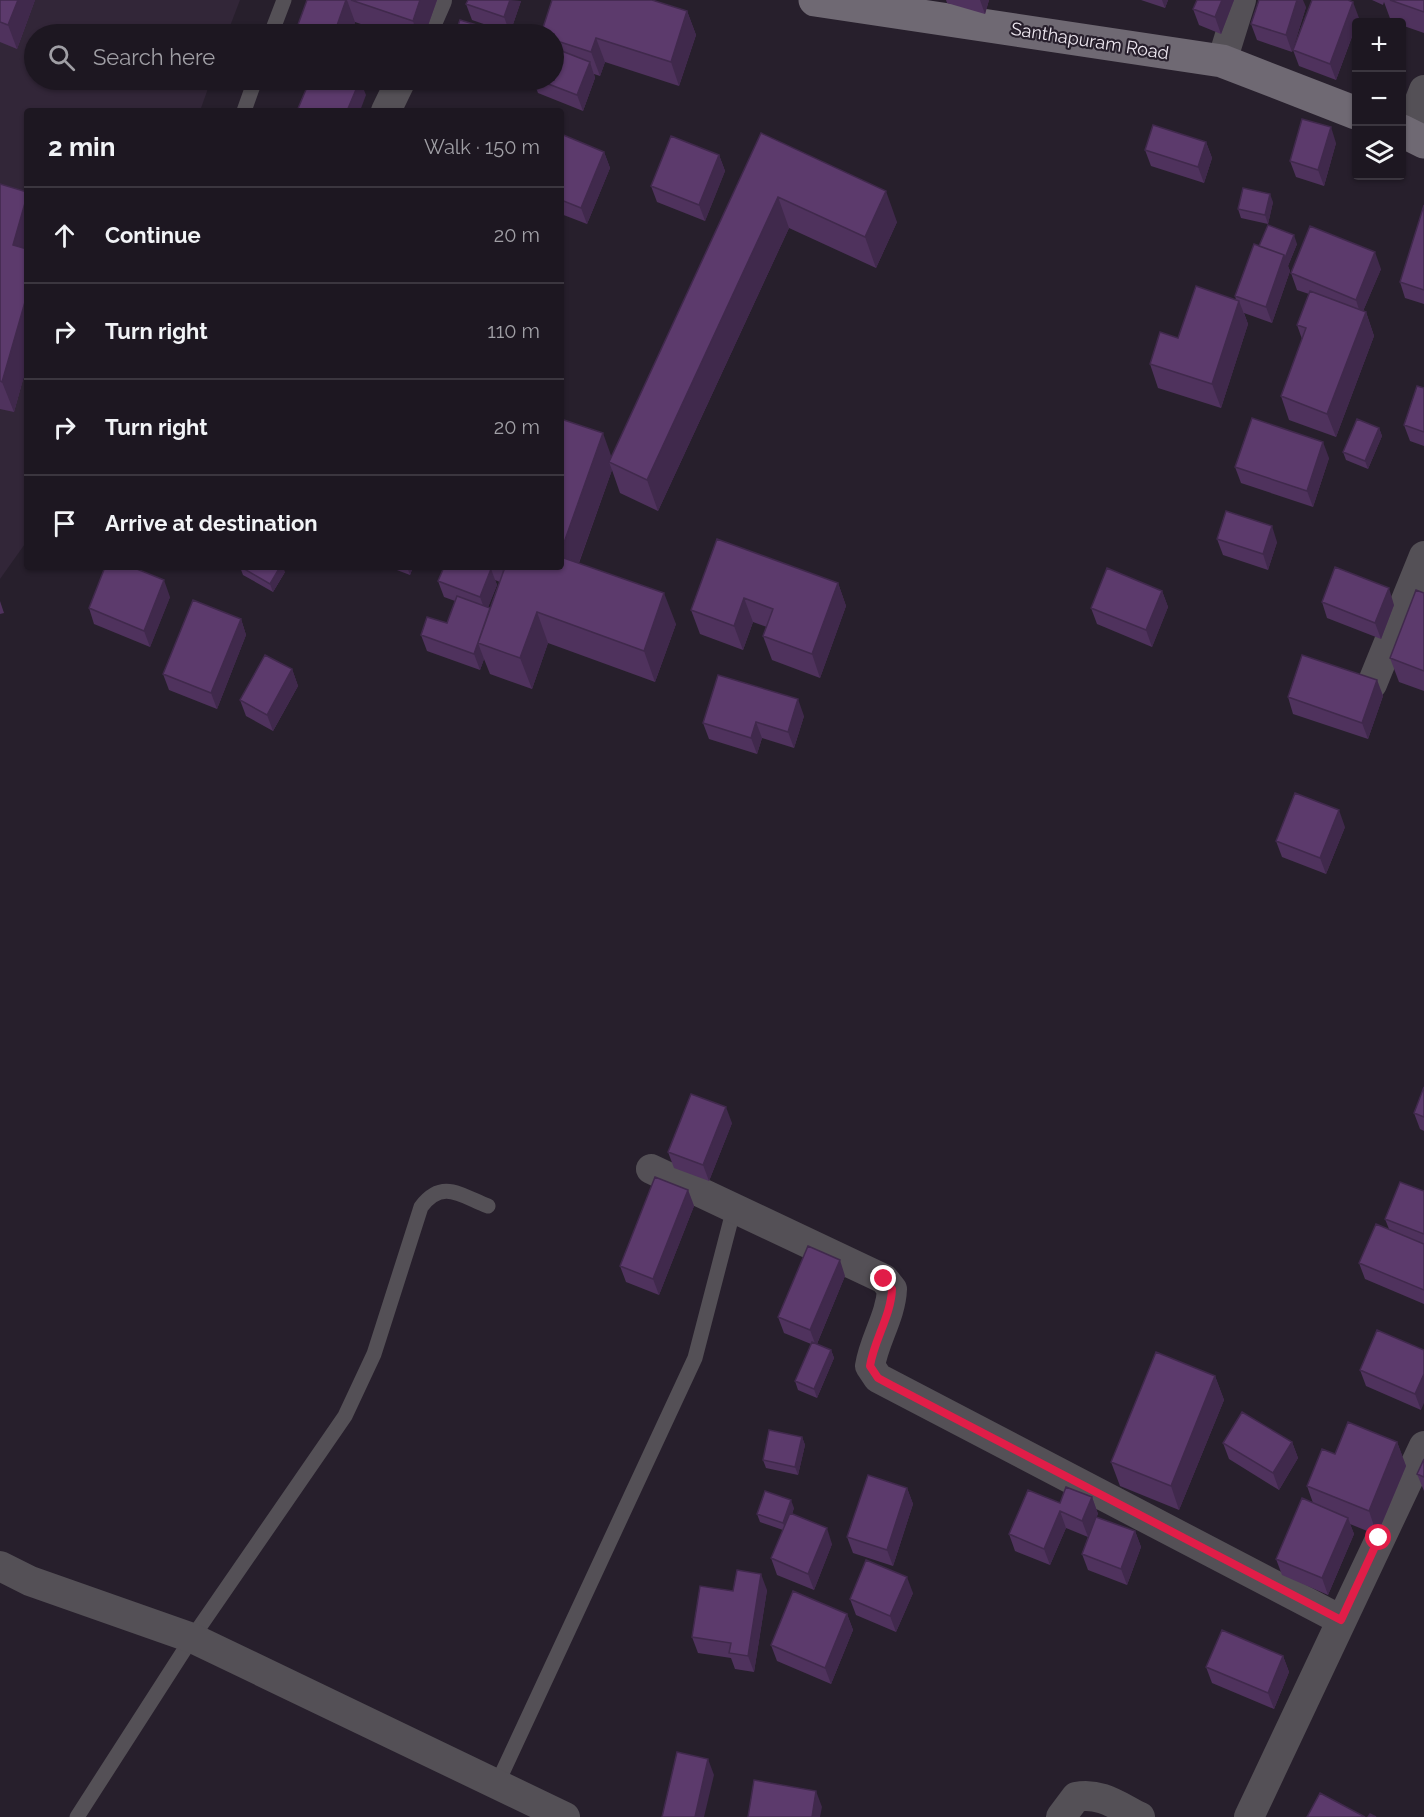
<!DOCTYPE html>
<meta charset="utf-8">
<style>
:root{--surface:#1d1721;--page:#2a242e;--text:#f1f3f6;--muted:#a09fa5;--line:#3b363f}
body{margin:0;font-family:Raleway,sans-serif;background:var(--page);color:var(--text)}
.controls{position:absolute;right:18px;top:18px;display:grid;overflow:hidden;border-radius:6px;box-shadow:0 2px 4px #0004}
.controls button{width:54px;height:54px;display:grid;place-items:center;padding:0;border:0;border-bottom:2px solid var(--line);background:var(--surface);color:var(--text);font:30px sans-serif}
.stop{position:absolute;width:18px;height:18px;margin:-14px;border:4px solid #e11d48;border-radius:50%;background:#fff}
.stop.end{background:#e11d48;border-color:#fff;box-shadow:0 2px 6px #0008}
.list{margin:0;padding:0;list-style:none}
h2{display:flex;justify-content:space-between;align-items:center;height:78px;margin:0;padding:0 24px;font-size:26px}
h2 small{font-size:20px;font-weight:400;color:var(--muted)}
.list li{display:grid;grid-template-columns:39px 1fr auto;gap:18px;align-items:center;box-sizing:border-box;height:96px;padding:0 24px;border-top:2px solid var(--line)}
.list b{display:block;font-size:22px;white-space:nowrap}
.list em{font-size:20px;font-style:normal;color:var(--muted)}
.icon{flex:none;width:33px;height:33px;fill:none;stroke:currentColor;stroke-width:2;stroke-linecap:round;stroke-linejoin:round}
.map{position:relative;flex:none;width:1424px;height:1817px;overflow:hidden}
.search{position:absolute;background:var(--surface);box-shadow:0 2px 4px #0004;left:24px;top:24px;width:540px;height:66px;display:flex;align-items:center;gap:15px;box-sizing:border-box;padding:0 21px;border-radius:33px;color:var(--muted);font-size:22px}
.panel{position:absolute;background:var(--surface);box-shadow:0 2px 4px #0004;left:24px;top:108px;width:540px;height:462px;border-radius:6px}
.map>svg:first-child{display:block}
.built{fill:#322638}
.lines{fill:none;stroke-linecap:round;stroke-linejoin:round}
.service{stroke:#545056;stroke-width:15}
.minor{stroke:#545056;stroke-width:30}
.secondary{stroke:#6f6973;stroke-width:33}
.wall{fill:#4f325d;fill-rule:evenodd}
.shaded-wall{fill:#40294c}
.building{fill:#5c3a6c;stroke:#40294c;stroke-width:1.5}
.route{stroke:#e11d48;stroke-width:8}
.labels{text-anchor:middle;stroke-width:4.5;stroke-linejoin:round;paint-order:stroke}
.street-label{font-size:18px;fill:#ece6ef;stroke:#271f2c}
</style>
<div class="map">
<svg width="1424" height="1817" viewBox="0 0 1424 1817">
<rect width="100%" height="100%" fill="#271f2c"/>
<path class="built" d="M 0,0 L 240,0 L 227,34 L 34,34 L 34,80 L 211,80 L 200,111 L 27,111 L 27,541 L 0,579 Z"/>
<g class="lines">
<path class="service" d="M 271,34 L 284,0
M 244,111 L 255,80
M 497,1784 L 695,1358 L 734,1208
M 77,1817 L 192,1638 L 345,1416 L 374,1354 L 421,1207 C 442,1179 460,1195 488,1206"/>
<path class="minor" d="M 422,34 L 437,0
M 1222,61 L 1241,0
M 386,111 L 401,80
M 1407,133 L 1424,90
M 1372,684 L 1424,556
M 651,1169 L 884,1279 L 892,1289 C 891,1316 874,1340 870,1366 L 878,1378 L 1341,1620
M 0,1566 L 30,1581 L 192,1638 L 565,1817
M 1061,1817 L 1076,1797 C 1100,1792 1118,1806 1140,1817
M 1249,1817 L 1424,1446"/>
<path class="secondary" d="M 815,0 L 1222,61 L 1356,113
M 1402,131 L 1424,142"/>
</g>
<path class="wall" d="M 0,0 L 35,0 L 17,49 L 0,42 Z
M 307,0 L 437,0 L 425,34 L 390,34 L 355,22 L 351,34 L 296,34 L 295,33 Z
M 946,0 L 989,0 L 985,14 L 947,3 Z
M 1141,0 L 1168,0 L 1165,8 Z
M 1197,0 L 1234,0 L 1221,34 L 1199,25 L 1193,9 Z
M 1372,0 L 1424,0 L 1424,33 L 1401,25 L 1401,22 L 1395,22 L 1391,21 L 1384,2 L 1383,5 Z
M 521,1 L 510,33 L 472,20 L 466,4 Z
M 1306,7 L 1292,52 L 1257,40 L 1251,24 Z
M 687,11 L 696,35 L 679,86 L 605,62 L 600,76 L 594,74 L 595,78 L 583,111 L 538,93 L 533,80 L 554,80 L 554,34 Z
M 1359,18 L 1336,80 L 1299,66 L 1293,50 Z
M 761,133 L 897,222 L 876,268 L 789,228 L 658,511 L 620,493 L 612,470 L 579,563 L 676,624 L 655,682 L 548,643 L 532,689 L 490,674 L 484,659 L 480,670 L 427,651 L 421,635 L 447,623 L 455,601 L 444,597 L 438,581 L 444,567 L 561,567 ZM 495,580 L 500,582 L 491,609 L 488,607 L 497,585 Z
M 561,134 L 604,152 L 610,168 L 587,224 L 561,214 Z
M 1206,142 L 1212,158 L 1204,183 L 1151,166 L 1145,150 Z
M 1336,143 L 1324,186 L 1296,177 L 1290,161 Z
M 719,155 L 725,171 L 705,221 L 657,202 L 651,186 Z
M 0,184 L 27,192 L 27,365 L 14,412 L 0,409 Z
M 1273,202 L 1268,224 L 1241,218 L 1238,209 Z
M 1424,205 L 1424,304 L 1405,298 L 1400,282 Z
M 1297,244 L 1288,266 L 1290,271 L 1272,323 L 1244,313 L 1248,324 L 1221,408 L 1158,388 L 1150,364 L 1178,338 L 1236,300 L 1235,296 L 1259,246 Z
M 1381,269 L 1363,311 L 1366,312 L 1374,336 L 1336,437 L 1289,420 L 1281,396 L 1302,339 L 1297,325 L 1309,294 L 1297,290 L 1291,273 Z
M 1424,388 L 1424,446 L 1410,441 L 1404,425 Z
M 1379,428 L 1382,436 L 1368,469 L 1346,460 L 1343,452 Z
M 1329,458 L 1313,507 L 1241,483 L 1235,467 Z
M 717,539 L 838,583 L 846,606 L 820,678 L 772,660 L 763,636 L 767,627 L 753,622 L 743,650 L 700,634 L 691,610 Z
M 1217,539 L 1277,542 L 1268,570 L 1223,555 Z
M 240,567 L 285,572 L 273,592 L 243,575 Z
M 389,567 L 413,567 L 410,575 Z
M 1162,591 L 1168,607 L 1152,647 L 1097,624 L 1091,608 Z
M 1424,593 L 1424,691 L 1399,682 L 1390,658 Z
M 170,597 L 150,647 L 94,624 L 89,608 Z
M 0,601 L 4,613 L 0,614 Z
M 1322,602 L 1394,605 L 1381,639 L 1327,618 Z
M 241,619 L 246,635 L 217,709 L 169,690 L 163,674 Z
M 292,669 L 298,686 L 273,731 L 246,716 L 240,700 Z
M 1377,680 L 1383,696 L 1368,739 L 1293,714 L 1288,697 Z
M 804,716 L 794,748 L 762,738 L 757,754 L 709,739 L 703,723 Z
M 1345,827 L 1326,874 L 1282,857 L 1276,841 Z
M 1424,1087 L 1424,1131 L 1420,1129 L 1414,1113 Z
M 732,1123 L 709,1181 L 674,1168 L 668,1152 Z
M 688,1190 L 694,1206 L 659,1295 L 626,1282 L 620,1266 Z
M 1424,1191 L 1424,1304 L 1365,1279 L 1359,1263 L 1389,1229 L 1385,1219 Z
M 845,1276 L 817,1344 L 831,1350 L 834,1358 L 817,1398 L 798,1390 L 795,1381 L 811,1344 L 784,1333 L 778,1317 Z
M 1424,1350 L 1421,1410 L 1366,1386 L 1360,1370 Z
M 1215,1376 L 1224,1400 L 1179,1510 L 1120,1486 L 1111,1462 Z
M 802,1437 L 805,1445 L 798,1475 L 766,1468 L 763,1460 Z
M 1292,1442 L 1298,1458 L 1279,1490 L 1229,1459 L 1223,1443 Z
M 1397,1442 L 1406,1466 L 1377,1535 L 1350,1524 L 1354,1534 L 1328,1595 L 1282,1575 L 1276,1559 L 1313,1503 L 1307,1486 L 1335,1454 Z
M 1424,1459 L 1424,1491 L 1417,1474 Z
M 907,1488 L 913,1504 L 893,1566 L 853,1553 L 847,1537 Z
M 1092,1497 L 1098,1514 L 1096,1517 L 1135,1531 L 1141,1547 L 1127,1585 L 1088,1570 L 1082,1554 L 1088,1537 L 1066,1528 L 1050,1565 L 1015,1551 L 1009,1534 L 1060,1503 Z
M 794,1508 L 792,1514 L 832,1544 L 814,1590 L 777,1575 L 771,1558 L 783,1530 L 760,1522 L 757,1514 Z
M 767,1590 L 754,1672 L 735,1669 L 731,1658 L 698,1653 L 692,1637 L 733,1591 Z
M 913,1593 L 896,1632 L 856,1615 L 850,1599 Z
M 847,1614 L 853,1630 L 831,1684 L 777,1661 L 771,1645 Z
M 1283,1656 L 1289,1672 L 1274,1709 L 1212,1683 L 1206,1667 Z"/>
<path class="shaded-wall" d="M 18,0 L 35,0 L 17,49 L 8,25 Z
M 346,0 L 347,0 L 355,22 L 351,34 L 334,34 Z
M 420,0 L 437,0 L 425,34 L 417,34 L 413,21 Z
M 510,0 L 521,1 L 510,33 L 504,17 Z
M 980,0 L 989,0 L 985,14 Z
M 1162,0 L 1168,0 L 1165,8 Z
M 1222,0 L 1234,0 L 1221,34 L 1215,17 Z
M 1297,0 L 1303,0 L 1306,7 L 1292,52 L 1286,35 Z
M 1353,2 L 1359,18 L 1358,22 L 1356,22 L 1356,25 L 1336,80 L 1330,64 Z
M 687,11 L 696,35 L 679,86 L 671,62 Z
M 480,26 L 483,34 L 477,34 Z
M 596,38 L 605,62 L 600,76 L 591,52 Z
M 590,62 L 595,78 L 583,111 L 577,95 Z
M 360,80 L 366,95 L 360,111 L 347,111 Z
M 1331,127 L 1336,143 L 1324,186 L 1318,170 Z
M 1206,142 L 1212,158 L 1204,183 L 1198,167 Z
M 604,152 L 610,168 L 587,224 L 581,208 Z
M 719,155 L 725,171 L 705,221 L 699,205 Z
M 886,191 L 897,222 L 876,268 L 865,237 Z
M 1270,194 L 1273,202 L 1268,224 L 1265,215 Z
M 27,196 L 27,267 L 13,245 Z
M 778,197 L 789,228 L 658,511 L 647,480 Z
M 1294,235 L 1297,244 L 1288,266 L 1290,271 L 1272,323 L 1266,307 L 1284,255 Z
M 1375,252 L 1381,269 L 1361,316 L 1356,300 Z
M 27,295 L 27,365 L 14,412 L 2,382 Z
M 1239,301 L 1248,324 L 1221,408 L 1212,384 Z
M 1366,312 L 1374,336 L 1336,437 L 1327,414 Z
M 1379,428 L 1382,436 L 1368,469 L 1365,461 Z
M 603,433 L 614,464 L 609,462 L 612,470 L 570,587 L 561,561 L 561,551 Z
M 1323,442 L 1329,458 L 1313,507 L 1307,491 Z
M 1272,526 L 1277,542 L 1268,570 L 1263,554 Z
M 280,567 L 283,567 L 285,572 L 273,592 L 270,584 Z
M 407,567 L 413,567 L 410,575 Z
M 491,569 L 497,585 L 486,613 L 480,597 Z
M 164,580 L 170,597 L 150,647 L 144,631 Z
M 838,583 L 846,606 L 820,678 L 812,654 Z
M 1389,588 L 1394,605 L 1381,639 L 1375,623 Z
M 1162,591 L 1168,607 L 1152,647 L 1146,630 Z
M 664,593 L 676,624 L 655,682 L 644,651 Z
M 744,598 L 753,622 L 743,650 L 734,626 Z
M 490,608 L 478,643 L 484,659 L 480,670 L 474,654 Z
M 537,612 L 548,643 L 532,689 L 520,658 Z
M 241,619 L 246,635 L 217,709 L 211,693 Z
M 292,669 L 298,686 L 273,731 L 267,715 Z
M 1377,680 L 1383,696 L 1368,739 L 1362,723 Z
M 798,699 L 804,716 L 794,748 L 788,732 Z
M 756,722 L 762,738 L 757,754 L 751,738 Z
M 1339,810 L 1345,827 L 1326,874 L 1320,858 Z
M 726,1107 L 732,1123 L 709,1181 L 703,1165 Z
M 688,1190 L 694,1206 L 659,1295 L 653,1279 Z
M 840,1260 L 845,1276 L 816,1346 L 810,1330 Z
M 831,1350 L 834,1358 L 817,1398 L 814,1389 Z
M 1424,1374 L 1424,1403 L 1421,1410 L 1415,1394 Z
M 1215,1376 L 1224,1400 L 1179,1510 L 1171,1486 Z
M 802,1437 L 805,1445 L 798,1475 L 795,1467 Z
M 1292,1442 L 1298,1458 L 1279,1490 L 1273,1473 Z
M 1397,1442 L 1406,1466 L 1377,1535 L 1369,1511 Z
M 907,1488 L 913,1504 L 893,1566 L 887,1550 Z
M 1092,1497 L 1098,1514 L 1088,1537 L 1082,1521 Z
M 791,1500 L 794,1508 L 786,1531 L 783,1523 Z
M 1060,1511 L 1066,1528 L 1050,1565 L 1044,1549 Z
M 1348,1518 L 1354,1534 L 1328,1595 L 1322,1578 Z
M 827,1528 L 832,1544 L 814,1590 L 808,1574 Z
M 1135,1531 L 1141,1547 L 1127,1585 L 1121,1569 Z
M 761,1574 L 767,1590 L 754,1672 L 748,1656 Z
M 907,1577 L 913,1593 L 896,1632 L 890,1616 Z
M 847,1614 L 853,1630 L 831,1684 L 825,1668 Z
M 1283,1656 L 1289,1672 L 1274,1709 L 1268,1693 Z
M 708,1759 L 714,1775 L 704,1817 L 695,1817 Z
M 816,1791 L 822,1807 L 820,1817 L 812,1817 Z"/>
<path class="building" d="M 0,0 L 18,0 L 8,25 L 0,22 Z
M 307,0 L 346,0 L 334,34 L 299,34 L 295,33 Z
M 351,0 L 420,0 L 413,21 Z
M 468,0 L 510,0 L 504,17 L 466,4 Z
M 552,0 L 652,0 L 687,11 L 671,62 L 596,38 L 591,52 L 554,40 L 554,34 L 541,34 Z
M 1197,0 L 1222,0 L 1215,17 L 1193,9 Z
M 1259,0 L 1297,0 L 1286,35 L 1251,24 Z
M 1312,0 L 1348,0 L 1353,2 L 1330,64 L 1293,50 Z
M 1390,0 L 1424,0 L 1424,12 Z
M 460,20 L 480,26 L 477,34 L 455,34 Z
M 554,48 L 590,62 L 577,95 L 538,80 L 554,80 Z
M 310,80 L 360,80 L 347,111 L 297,111 Z
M 1302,119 L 1331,127 L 1318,170 L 1290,161 Z
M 1153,125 L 1206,142 L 1198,167 L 1145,150 Z
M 761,133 L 886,191 L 865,237 L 778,197 L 647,480 L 609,462 Z
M 561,134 L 604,152 L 581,208 L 561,200 Z
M 671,136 L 719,155 L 699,205 L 651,186 Z
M 0,184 L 27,192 L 27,196 L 13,245 L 27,249 L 27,295 L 2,382 L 0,381 Z
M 1243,188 L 1270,194 L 1265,215 L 1238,209 Z
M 1424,205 L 1424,290 L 1400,282 Z
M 1268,225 L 1294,235 L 1285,258 L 1284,255 L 1259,246 Z
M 1310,226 L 1375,252 L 1356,300 L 1291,273 Z
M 1254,244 L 1284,255 L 1266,307 L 1235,296 Z
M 1196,286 L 1239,301 L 1212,384 L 1150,364 L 1160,332 L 1178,338 Z
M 1310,291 L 1366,312 L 1327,414 L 1281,396 L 1306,328 L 1297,325 Z
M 1417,386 L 1424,388 L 1424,432 L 1404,425 Z
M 1252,418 L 1323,442 L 1307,491 L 1235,467 Z
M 561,419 L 603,433 L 561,551 Z
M 1357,419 L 1379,428 L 1365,461 L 1343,452 Z
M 1226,511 L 1272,526 L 1263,554 L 1217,539 Z
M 717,539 L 838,583 L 812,654 L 763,636 L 773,609 L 744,598 L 734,626 L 691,610 Z
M 561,557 L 664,593 L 644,651 L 537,612 L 520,658 L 478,643 L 505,567 L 561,567 Z
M 105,567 L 132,567 L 164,580 L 144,631 L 89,608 Z
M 241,567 L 280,567 L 270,584 Z
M 444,567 L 486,567 L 491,569 L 480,597 L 438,581 Z
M 497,567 L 505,567 L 504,570 Z
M 1335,567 L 1389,588 L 1375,623 L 1322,602 Z
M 1107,568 L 1162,591 L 1146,630 L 1091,608 Z
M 1416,590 L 1424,593 L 1424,671 L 1390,658 Z
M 457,596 L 490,608 L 474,654 L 421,635 L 427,617 L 447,623 Z
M 193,600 L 241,619 L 211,693 L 163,674 Z
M 265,655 L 292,669 L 267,715 L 240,700 Z
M 1302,655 L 1377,680 L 1362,723 L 1288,697 Z
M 718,675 L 798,699 L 788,732 L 756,722 L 751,738 L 703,723 Z
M 1295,793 L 1339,810 L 1320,858 L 1276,841 Z
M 1424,1087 L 1424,1117 L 1414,1113 Z
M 691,1094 L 726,1107 L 703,1165 L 668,1152 Z
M 655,1177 L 688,1190 L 653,1279 L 620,1266 Z
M 1400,1182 L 1424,1191 L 1424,1234 L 1385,1219 Z
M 1376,1224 L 1424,1244 L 1424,1290 L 1359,1263 Z
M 808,1246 L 840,1260 L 810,1330 L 778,1317 Z
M 1377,1330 L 1424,1350 L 1424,1374 L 1415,1394 L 1360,1370 Z
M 812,1342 L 831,1350 L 814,1389 L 795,1381 Z
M 1156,1352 L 1215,1376 L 1171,1486 L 1111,1462 Z
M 1242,1412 L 1292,1442 L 1273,1473 L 1223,1443 Z
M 1348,1422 L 1397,1442 L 1369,1511 L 1307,1486 L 1322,1449 L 1335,1454 Z
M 769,1430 L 802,1437 L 795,1467 L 763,1460 Z
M 1424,1459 L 1424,1477 L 1417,1474 Z
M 868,1475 L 907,1488 L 887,1550 L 847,1537 Z
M 1066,1487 L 1092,1497 L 1082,1521 L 1060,1511 L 1044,1549 L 1009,1534 L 1028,1490 L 1060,1503 Z
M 765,1491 L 791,1500 L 783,1523 L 757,1514 Z
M 1302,1498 L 1348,1518 L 1322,1578 L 1276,1559 Z
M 790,1513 L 827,1528 L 808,1574 L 771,1558 Z
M 1096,1517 L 1135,1531 L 1121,1569 L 1082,1554 Z
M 866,1560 L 907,1577 L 890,1616 L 850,1599 Z
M 737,1570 L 761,1574 L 748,1656 L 729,1653 L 731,1643 L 692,1637 L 700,1586 L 733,1591 Z
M 793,1591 L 847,1614 L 825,1668 L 771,1645 Z
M 1222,1630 L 1283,1656 L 1268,1693 L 1206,1667 Z
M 677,1752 L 708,1759 L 695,1817 L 662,1817 Z
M 754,1780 L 816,1791 L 812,1817 L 748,1817 Z
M 1320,1793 L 1365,1817 L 1307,1817 Z
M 1370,1814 L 1376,1817 L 1368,1817 Z"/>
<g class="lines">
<path class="route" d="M 884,1279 L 892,1289 C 891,1316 874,1340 870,1366 L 878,1378 L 891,1385 L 1341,1620 L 1379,1538"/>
</g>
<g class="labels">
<g class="street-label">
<text transform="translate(1090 41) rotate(9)" y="6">Santhapuram Road</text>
</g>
</g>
</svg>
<div class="controls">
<button>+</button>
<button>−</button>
<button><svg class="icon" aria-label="layers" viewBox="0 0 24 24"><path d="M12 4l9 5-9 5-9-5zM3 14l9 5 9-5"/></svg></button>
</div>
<div class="stop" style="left:1379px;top:1538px"></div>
<div class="stop end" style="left:884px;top:1279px"></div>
<div class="search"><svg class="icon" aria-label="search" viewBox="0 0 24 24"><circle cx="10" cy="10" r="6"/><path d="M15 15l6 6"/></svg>Search here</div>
<section class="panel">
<h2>2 min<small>Walk · 150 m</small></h2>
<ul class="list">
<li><svg class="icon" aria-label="ahead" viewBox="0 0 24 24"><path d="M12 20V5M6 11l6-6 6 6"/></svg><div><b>Continue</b></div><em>20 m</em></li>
<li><svg class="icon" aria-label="right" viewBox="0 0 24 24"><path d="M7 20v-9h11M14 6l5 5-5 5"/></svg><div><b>Turn right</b></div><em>110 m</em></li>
<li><svg class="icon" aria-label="right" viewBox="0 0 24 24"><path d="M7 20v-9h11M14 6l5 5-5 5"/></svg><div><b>Turn right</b></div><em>20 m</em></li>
<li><svg class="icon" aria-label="arrive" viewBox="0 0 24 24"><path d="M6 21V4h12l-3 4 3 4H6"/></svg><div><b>Arrive at destination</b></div></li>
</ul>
</section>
</div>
